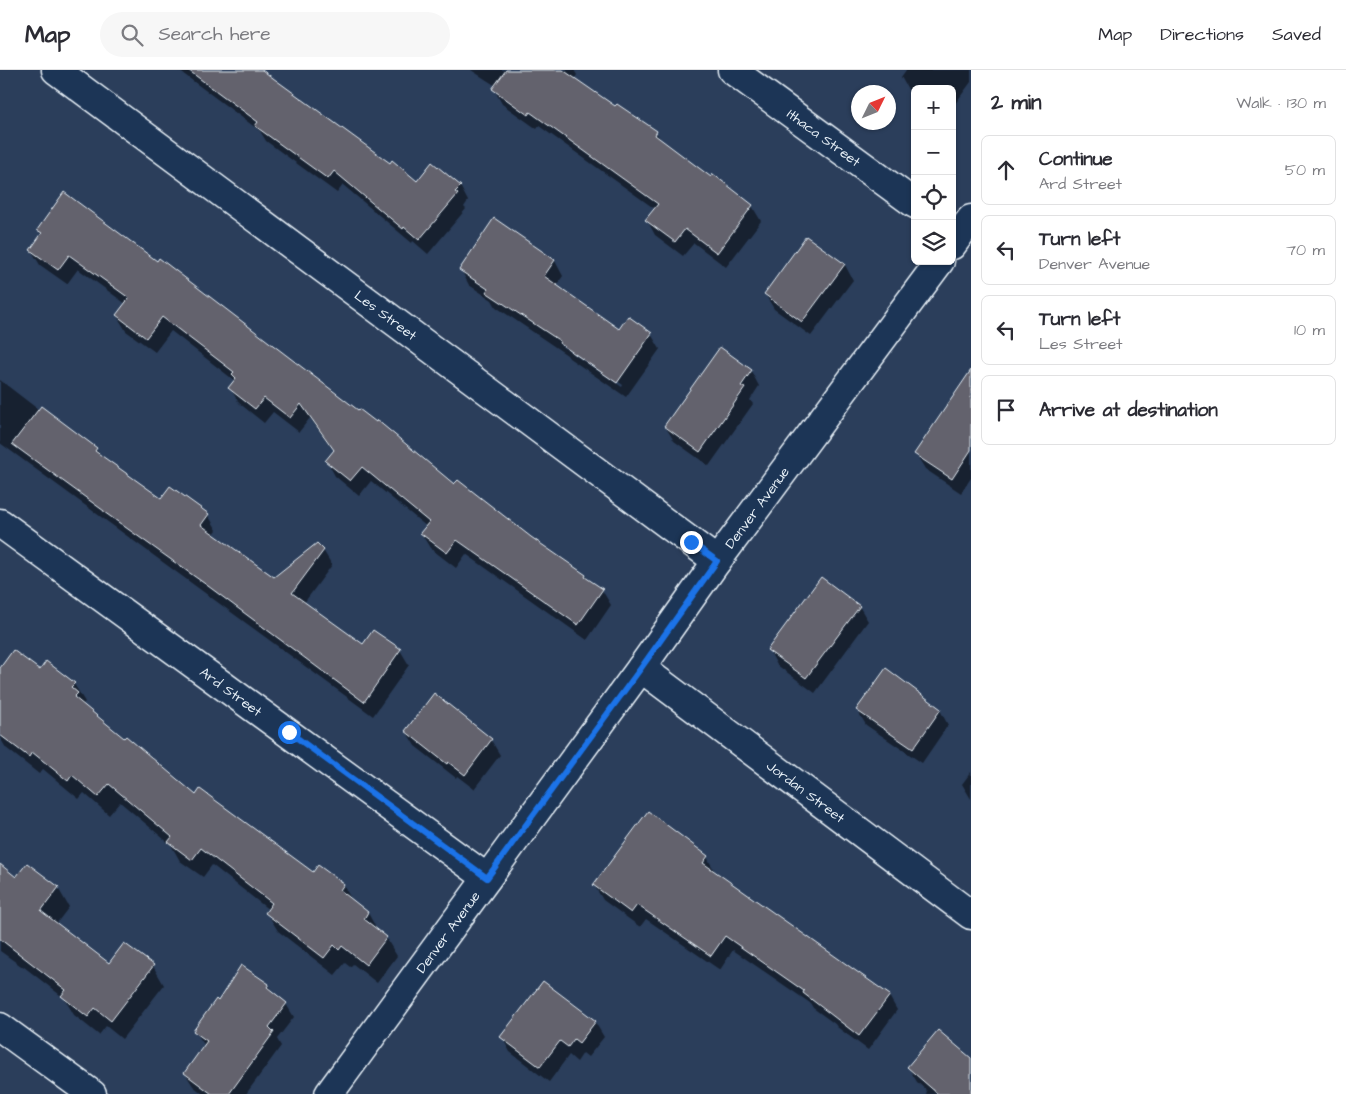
<!DOCTYPE html>
<meta charset="utf-8">
<style>
:root{--surface:#fff;--page:#f7f7f7;--text:#2b2b33;--muted:#7c7c81;--line:#e1e1e2}
body{margin:0;font-family:"Architects Daughter",sans-serif;background:var(--page);color:var(--text)}
.controls{position:absolute;right:15px;top:15px;display:grid;overflow:hidden;border-radius:8px;box-shadow:0 1px 4px #0004}
.controls button{width:45px;height:45px;display:grid;place-items:center;padding:0;border:0;border-bottom:1px solid var(--line);background:var(--surface);color:var(--text);font:25px sans-serif}
.compass{position:absolute;left:851px;top:15px;width:45px;height:45px;border-radius:50%;background:var(--surface);box-shadow:0 1px 4px #0004;rotate:47deg}
.stop{position:absolute;width:15px;height:15px;margin:-11px;border:4px solid #1a73e8;border-radius:50%;background:#fff}
.stop.end{background:#1a73e8;border-color:#fff;box-shadow:0 1px 5px #0008}
.list{margin:0;padding:0;list-style:none}
h2{display:flex;justify-content:space-between;align-items:center;height:65px;margin:0;padding:0 20px;font-size:21px}
h2 small{font-size:16px;font-weight:400;color:var(--muted)}
.list li{display:grid;grid-template-columns:32px 1fr auto;gap:15px;align-items:center;box-sizing:border-box;height:70px;margin:0 10px 10px;padding:0 10px;border:1px solid var(--line);border-radius:8px}
.list b{display:block;font-size:19px;white-space:nowrap}
.list p{margin:0;font-size:16px;white-space:nowrap;color:var(--muted)}
.list em{font-size:16px;font-style:normal;color:var(--muted)}
.icon{flex:none;width:28px;height:28px;fill:none;stroke:currentColor;stroke-width:2;stroke-linecap:round;stroke-linejoin:round}
.map{position:relative;flex:none;width:971px;height:1024px;overflow:hidden}
header{display:flex;align-items:center;gap:30px;box-sizing:border-box;height:70px;padding:0 25px;background:var(--surface);border-bottom:1px solid var(--line)}
header strong{font-size:24px}
nav{display:flex;gap:28px;margin-inline-start:auto;font-size:18px}
.search{width:350px;height:45px;background:var(--page);display:flex;align-items:center;gap:12px;box-sizing:border-box;padding:0 18px;border-radius:28px;color:var(--muted);font-size:19px}
main{display:flex}
aside{flex:1;background:var(--surface)}
.map>svg:first-child{display:block}
.shadow{fill:#0007;fill-rule:evenodd}
.building{fill:#63626d;stroke:#e8f1f8}
.lines{fill:none;stroke-linecap:round;stroke-linejoin:round}
.minor-casing{stroke:#e8f1f8;stroke-width:31}
.minor{stroke:#1d3557;stroke-width:28}
.route{stroke:#1a73e8;stroke-width:6}
.labels{text-anchor:middle;stroke-width:4;stroke-linejoin:round;paint-order:stroke}
.street-label{font-size:14px;fill:#e8f1f8;stroke:#1d3557}
</style>
<header>
<strong>Map</strong>
<div class="search"><svg class="icon" aria-label="search" viewBox="0 0 24 24"><circle cx="10" cy="10" r="6"/><path d="M15 15l6 6"/></svg>Search here</div>
<nav><a>Map</a><a>Directions</a><a>Saved</a></nav>
</header>
<main>
<div class="map">
<svg width="971" height="1024" viewBox="0 0 971 1024">
<rect width="100%" height="100%" fill="#2b3e5b"/>
<filter id="ink" filterUnits="userSpaceOnUse"><feTurbulence type="fractalNoise" baseFrequency=".02" numOctaves="2"/><feDisplacementMap in="SourceGraphic" scale="10" xChannelSelector="R" yChannelSelector="G"/><feConvolveMatrix kernelMatrix="1 2 1 2 8 2 1 2 1" color-interpolation-filters="sRGB"/></filter>
<g filter="url(#ink)">
<path class="shadow" d="M 178,0 L 260,0 L 417,112 L 460,116 L 468,131 L 464,137 L 466,139 L 428,184 L 413,171 L 412,173 L 343,115 L 337,123 L 266,71 L 260,61 Z
M 471,0 L 574,0 L 577,5 L 574,9 L 615,38 L 656,62 L 662,72 L 711,109 L 714,105 L 752,136 L 761,151 L 726,197 L 694,173 L 683,186 L 655,165 L 647,150 L 655,139 L 539,56 L 537,59 L 502,34 L 494,19 L 496,16 Z
M 906,0 L 971,0 L 971,12 L 952,38 L 952,19 L 915,19 L 915,25 L 909,21 L 901,7 Z
M 495,150 L 555,191 L 563,206 L 556,216 L 619,261 L 651,264 L 660,279 L 626,327 L 569,288 L 567,285 L 496,237 L 492,230 L 469,215 L 461,200 ZM 560,272 L 623,315 L 622,317 L 560,275 Z
M 38,160 L 455,416 L 586,506 L 589,511 L 602,520 L 611,535 L 587,570 L 466,484 L 456,498 L 430,478 L 421,463 L 427,457 L 371,411 L 359,426 L 335,406 L 327,391 L 334,381 L 310,348 L 299,362 L 273,342 L 264,353 L 239,333 L 230,318 L 235,311 L 171,261 L 155,282 L 126,261 L 117,246 L 126,234 L 78,199 L 67,214 L 40,195 L 31,180 L 42,166 Z
M 807,167 L 845,195 L 853,210 L 811,266 L 774,239 L 765,224 Z
M 751,301 L 759,316 L 750,330 L 753,334 L 709,396 L 674,371 L 665,356 Z
M 0,310 L 39,340 L 96,379 L 102,387 L 162,429 L 208,445 L 217,460 L 213,465 L 274,509 L 323,480 L 332,495 L 304,533 L 364,576 L 400,580 L 409,595 L 373,646 L 0,373 Z
M 971,316 L 971,408 L 961,423 L 925,399 L 916,384 Z
M 859,536 L 868,551 L 815,623 L 777,595 L 769,580 Z
M 0,600 L 40,602 L 74,614 L 85,632 L 83,634 L 85,638 L 196,727 L 313,804 L 343,815 L 353,832 L 368,843 L 379,863 L 386,868 L 397,886 L 377,913 L 353,894 L 350,897 L 345,893 L 335,905 L 278,861 L 267,843 L 269,840 L 212,795 L 203,807 L 180,791 L 171,775 L 120,732 L 109,745 L 84,723 L 79,729 L 43,699 L 39,704 L 6,678 L 0,668 Z
M 434,625 L 491,670 L 500,685 L 474,719 L 457,706 L 456,708 L 415,676 L 406,661 Z
M 857,640 L 940,640 L 948,655 L 922,693 L 866,655 Z
M 971,702 L 971,729 L 962,714 Z
M 707,787 L 715,802 L 889,926 L 897,940 L 868,980 L 837,957 L 835,954 L 813,938 L 810,933 L 733,880 L 720,900 L 646,849 L 640,857 L 603,830 L 594,815 Z
M 0,801 L 17,809 L 58,818 L 69,837 L 56,854 L 109,895 L 153,896 L 164,915 L 122,969 L 106,956 L 99,965 L 74,945 L 64,928 L 24,897 L 24,898 L 0,881 Z
M 268,915 L 274,924 L 286,934 L 294,947 L 277,969 L 281,976 L 246,1024 L 203,1024 L 193,1016 L 185,1003 L 205,976 L 195,961 L 218,932 Z
M 595,952 L 604,967 L 588,987 L 583,983 L 577,992 L 569,985 L 549,1012 L 510,982 L 502,967 Z
M 938,962 L 971,988 L 971,1024 L 926,1024 L 927,1021 L 917,1012 L 908,997 Z"/>
<path class="building" d="M 188,0 L 262,0 L 390,93 L 392,90 L 417,111 L 432,92 L 461,116 L 455,122 L 458,124 L 419,170 L 404,157 L 403,159 L 334,101 L 328,109 L 255,56 L 258,52 Z
M 506,0 L 563,0 L 615,36 L 617,34 L 657,61 L 655,65 L 711,107 L 713,104 L 753,135 L 717,183 L 685,159 L 675,172 L 645,150 L 658,134 L 530,42 L 528,45 L 492,19 Z
M 64,122 L 157,191 L 159,188 L 358,340 L 359,339 L 376,352 L 377,350 L 454,414 L 458,410 L 531,467 L 586,505 L 585,507 L 603,519 L 578,555 L 457,470 L 447,483 L 420,463 L 429,452 L 362,397 L 350,411 L 325,391 L 334,380 L 301,334 L 290,348 L 264,328 L 255,339 L 228,318 L 236,308 L 232,304 L 234,302 L 162,247 L 146,268 L 116,245 L 129,228 L 69,185 L 58,200 L 30,180 L 42,163 L 37,160 Z
M 494,148 L 555,190 L 544,206 L 619,259 L 628,246 L 652,263 L 617,313 L 559,273 L 560,271 L 486,222 L 488,219 L 459,200 Z
M 806,166 L 845,194 L 802,252 L 764,224 Z
M 720,277 L 752,300 L 741,316 L 745,318 L 700,382 L 664,356 Z
M 971,300 L 971,380 L 952,409 L 914,384 Z
M 41,336 L 97,378 L 95,381 L 161,428 L 170,416 L 209,444 L 201,455 L 274,507 L 317,473 L 324,480 L 292,523 L 363,574 L 373,560 L 401,579 L 364,632 L 208,516 L 104,442 L 104,441 L 12,374 Z
M 821,507 L 860,536 L 806,608 L 767,580 Z
M 13,580 L 40,600 L 46,591 L 75,613 L 71,617 L 78,623 L 74,627 L 124,668 L 126,666 L 196,725 L 200,719 L 313,802 L 318,795 L 344,814 L 340,820 L 368,842 L 364,849 L 387,867 L 366,895 L 342,876 L 339,880 L 334,875 L 324,888 L 265,843 L 272,833 L 201,778 L 192,790 L 168,772 L 172,767 L 109,714 L 98,727 L 72,705 L 68,711 L 32,682 L 29,687 L 0,665 L 0,598 Z
M 886,598 L 941,639 L 913,679 L 856,640 Z
M 434,623 L 492,669 L 465,705 L 448,692 L 447,694 L 405,661 Z
M 648,741 L 708,786 L 703,793 L 890,925 L 859,966 L 803,923 L 804,921 L 725,866 L 711,886 L 637,835 L 631,843 L 593,815 Z
M 27,793 L 59,817 L 41,841 L 109,893 L 124,873 L 154,895 L 111,951 L 95,938 L 88,947 L 61,926 L 66,920 L 0,869 L 0,794 L 16,807 Z
M 241,895 L 269,914 L 267,917 L 287,933 L 269,957 L 274,962 L 229,1024 L 212,1024 L 184,1003 L 207,971 L 193,961 L 216,929 L 218,931 Z
M 543,911 L 596,951 L 579,973 L 574,969 L 568,977 L 560,971 L 540,997 L 500,967 Z
M 938,960 L 971,988 L 971,1024 L 938,1024 L 907,997 Z"/>
<g class="lines">
<g class="minor-casing">
<g id="minor">
<path id="s1" d="M 56,0 L 717,491"/>
<path id="s2" d="M 732,0 L 915,134"/>
<path d="M 952,175 L 971,149"/>
<path id="s3" d="M 0,453 L 487,808"/>
<path id="s4" d="M 641,598 L 971,845"/>
<path d="M 0,957 L 92,1024"/>
<path id="s5" d="M 329,1024 L 641,598 L 717,491 L 940,191"/>
</g>
</g>
<use href="#minor" class="minor"/>
</g>
</g>
<g class="lines" filter="url(#ink)">
<path class="route" d="M 289,662 L 487,808 L 641,598 L 717,491 L 691,472"/>
</g>
<g class="labels">
<g class="street-label">
<text dy="5" stroke="none"><textPath href="#s2" startOffset="114">Ithaca Street</textPath></text>
<text dy="5" stroke="none"><textPath href="#s1" startOffset="411">Les Street</textPath></text>
<text dy="5" stroke="none"><textPath href="#s5" startOffset="726">Denver Avenue</textPath></text>
<text dy="5" stroke="none"><textPath href="#s3" startOffset="286">Ard Street</textPath></text>
<text dy="5" stroke="none"><textPath href="#s4" startOffset="206">Jordan Street</textPath></text>
<text dy="5" stroke="none"><textPath href="#s5" startOffset="201">Denver Avenue</textPath></text>
</g>
</g>
</svg>
<div class="controls">
<button>+</button>
<button>−</button>
<button><svg class="icon" aria-label="locate" viewBox="0 0 24 24"><circle cx="12" cy="12" r="6"/><path d="M12 2v4M12 18v4M2 12h4M18 12h4"/></svg></button>
<button><svg class="icon" aria-label="layers" viewBox="0 0 24 24"><path d="M12 4l9 5-9 5-9-5zM3 14l9 5 9-5"/></svg></button>
</div>
<svg class="compass" viewBox="-18 -18 36 36"><path d="M0-13l5 13h-10z" fill="#e53935"/><path d="M0 13l5-13h-10z" fill="#7c7c81"/></svg>
<div class="stop" style="left:289px;top:662px"></div>
<div class="stop end" style="left:691px;top:472px"></div>
</div>
<aside>
<h2>2 min<small>Walk · 130 m</small></h2>
<ul class="list">
<li><svg class="icon" aria-label="ahead" viewBox="0 0 24 24"><path d="M12 20V5M6 11l6-6 6 6"/></svg><div><b>Continue</b><p>Ard Street</p></div><em>50 m</em></li>
<li><svg class="icon" aria-label="left" viewBox="0 0 24 24"><path d="M17 20v-9H6M10 6l-5 5 5 5"/></svg><div><b>Turn left</b><p>Denver Avenue</p></div><em>70 m</em></li>
<li><svg class="icon" aria-label="left" viewBox="0 0 24 24"><path d="M17 20v-9H6M10 6l-5 5 5 5"/></svg><div><b>Turn left</b><p>Les Street</p></div><em>10 m</em></li>
<li><svg class="icon" aria-label="arrive" viewBox="0 0 24 24"><path d="M6 21V4h12l-3 4 3 4H6"/></svg><div><b>Arrive at destination</b></div></li>
</ul>
</aside>
</main>
